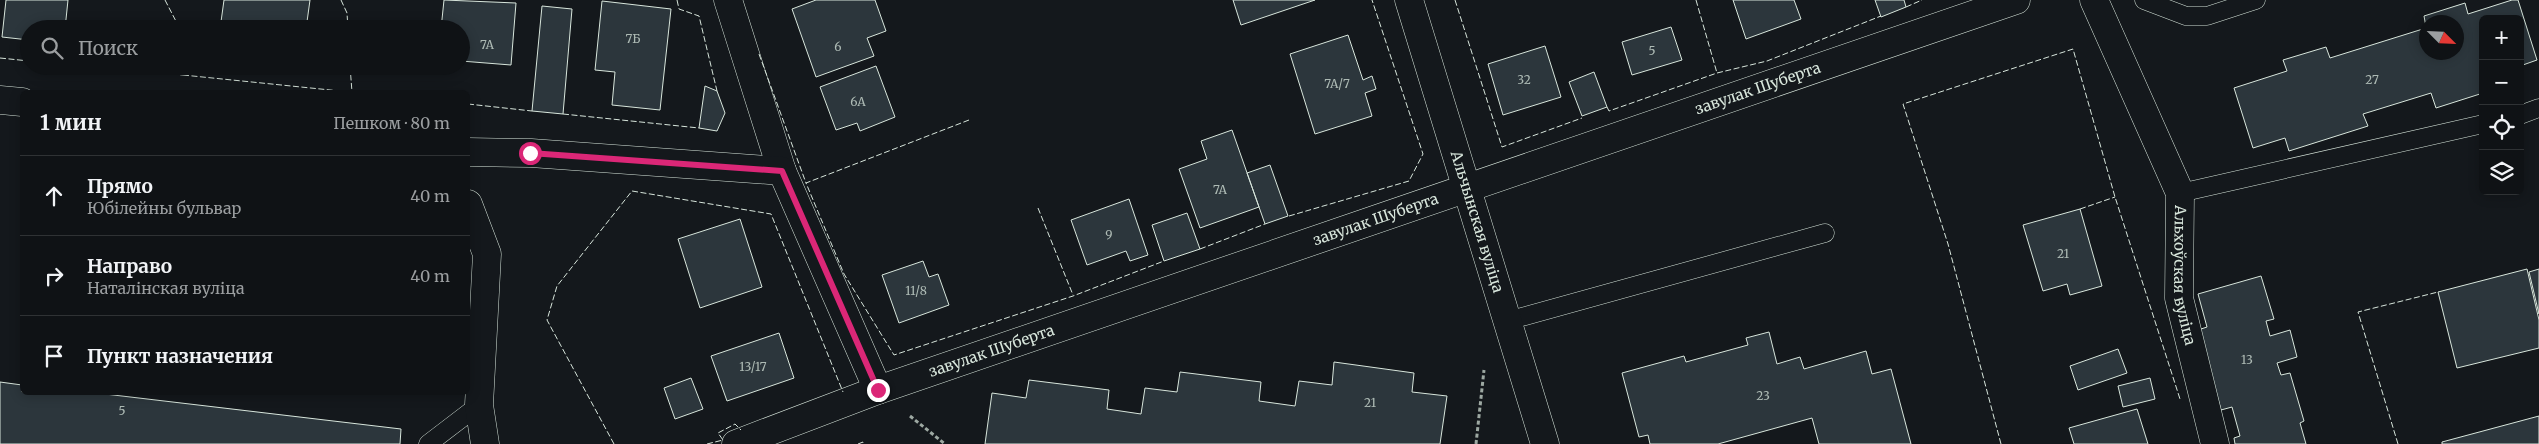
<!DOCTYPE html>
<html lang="ru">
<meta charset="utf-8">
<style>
:root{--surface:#0f1215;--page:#1d2022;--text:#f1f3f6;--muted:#9b9ea0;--line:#2f3234}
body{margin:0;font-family:Merriweather,serif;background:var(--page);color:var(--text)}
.controls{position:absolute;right:15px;top:15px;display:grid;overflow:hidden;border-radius:8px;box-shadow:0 2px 12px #0003}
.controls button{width:45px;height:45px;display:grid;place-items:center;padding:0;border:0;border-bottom:1px solid var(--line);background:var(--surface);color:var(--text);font:25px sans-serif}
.compass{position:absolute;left:2419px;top:15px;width:45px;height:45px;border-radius:50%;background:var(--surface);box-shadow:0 2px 12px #0003;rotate:114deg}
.stop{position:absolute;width:15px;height:15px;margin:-11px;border:4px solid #db2777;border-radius:50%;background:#fff}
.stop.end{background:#db2777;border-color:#fff;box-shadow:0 1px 5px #0008}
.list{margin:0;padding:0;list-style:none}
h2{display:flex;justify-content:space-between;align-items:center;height:65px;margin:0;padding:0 20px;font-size:21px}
h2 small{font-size:16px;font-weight:400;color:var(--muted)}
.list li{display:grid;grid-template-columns:32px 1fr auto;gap:15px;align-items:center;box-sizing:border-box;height:80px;padding:0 20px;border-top:1px solid var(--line)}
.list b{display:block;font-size:19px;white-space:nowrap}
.list p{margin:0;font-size:16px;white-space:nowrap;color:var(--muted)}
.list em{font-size:16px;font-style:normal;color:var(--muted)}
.icon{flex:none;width:28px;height:28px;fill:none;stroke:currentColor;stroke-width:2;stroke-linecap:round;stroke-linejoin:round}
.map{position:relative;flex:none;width:2539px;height:444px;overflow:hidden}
.search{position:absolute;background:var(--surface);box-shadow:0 2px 12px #0003;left:20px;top:20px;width:450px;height:55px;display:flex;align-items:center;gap:12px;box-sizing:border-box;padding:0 18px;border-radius:28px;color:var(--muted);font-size:19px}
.panel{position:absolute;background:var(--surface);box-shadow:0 2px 12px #0003;left:20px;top:90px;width:450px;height:305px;border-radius:8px}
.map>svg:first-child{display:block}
.building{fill:#2c363c;stroke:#d8e6dc}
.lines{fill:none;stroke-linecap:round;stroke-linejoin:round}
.lane-casing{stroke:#d8e6dc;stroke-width:19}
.street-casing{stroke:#d8e6dc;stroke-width:29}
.path{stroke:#9da8a2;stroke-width:3;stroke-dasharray:4 2.5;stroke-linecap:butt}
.lane{stroke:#14181c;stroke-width:18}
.street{stroke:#14181c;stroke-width:28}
.fence{stroke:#d8e6dc;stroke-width:1;stroke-dasharray:6 2.5;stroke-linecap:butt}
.route{stroke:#db2777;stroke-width:6}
.labels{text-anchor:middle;stroke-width:4;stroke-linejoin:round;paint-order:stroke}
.number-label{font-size:12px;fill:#adbab4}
.street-label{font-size:15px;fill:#d8e6dc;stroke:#14181c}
</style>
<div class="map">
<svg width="2539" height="444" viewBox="0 0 2539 444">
<rect width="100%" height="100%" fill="#14181c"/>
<path class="building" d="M 6,0 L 68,0 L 65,29 L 29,29 L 29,40 L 2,37 Z
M 224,0 L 310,0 L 306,29 L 220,29 Z
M 444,0 L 516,3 L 511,65 L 461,61 L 461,29 L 441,29 Z
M 816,0 L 875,0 L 886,31 L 867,38 L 874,56 L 816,77 L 792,9 Z
M 1233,0 L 1315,0 L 1241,25 Z
M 1733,0 L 1794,0 L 1801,19 L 1746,39 Z
M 1875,0 L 1904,0 L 1906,7 L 1881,17 Z
M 2512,0 L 2518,0 L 2537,60 L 2520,66 L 2520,19 L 2483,19 L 2483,93 L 2436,108 L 2431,93 L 2363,114 L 2368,126 L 2289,151 L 2285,138 L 2253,148 L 2234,88 L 2287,71 L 2283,60 L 2326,47 L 2330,58 L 2426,28 L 2426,52 L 2456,52 L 2456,22 L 2426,22 L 2426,27 L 2424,16 L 2465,3 L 2468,14 Z
M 602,1 L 671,9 L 660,110 L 612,105 L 615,72 L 595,70 Z
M 542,6 L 572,9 L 563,114 L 532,111 Z
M 1671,27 L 1682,60 L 1632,75 L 1622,42 Z
M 1348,35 L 1363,80 L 1372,76 L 1376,89 L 1365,93 L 1372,116 L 1315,134 L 1290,54 Z
M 1545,46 L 1561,97 L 1503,115 L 1488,64 Z
M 876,66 L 895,117 L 860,131 L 857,123 L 836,130 L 820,87 Z
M 1594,72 L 1607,107 L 1582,116 L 1569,82 Z
M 705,86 L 717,91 L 725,113 L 717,131 L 699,128 Z
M 1232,130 L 1259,207 L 1200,228 L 1179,169 L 1207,159 L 1201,141 Z
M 1270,165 L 1288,216 L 1265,224 L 1247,173 Z
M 1129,199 L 1148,255 L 1130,261 L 1126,251 L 1087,265 L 1071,220 Z
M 2080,209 L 2102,286 L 2070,295 L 2067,284 L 2043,291 L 2023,225 Z
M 1187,213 L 1200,249 L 1164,261 L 1152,225 Z
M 740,219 L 762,287 L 700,308 L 678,239 Z
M 923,261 L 929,277 L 938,274 L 949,305 L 899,323 L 882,275 Z
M 2527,269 L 2539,320 L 2539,348 L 2457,368 L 2438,292 Z
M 2539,269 L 2539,314 L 2529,272 Z
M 2261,276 L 2274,319 L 2266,321 L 2270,336 L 2290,330 L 2297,357 L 2277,363 L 2281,375 L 2290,373 L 2304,421 L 2300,423 L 2306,444 L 2235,444 L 2234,438 L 2240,436 L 2232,407 L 2221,410 L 2198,330 L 2207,327 L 2198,294 Z
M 1769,332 L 1777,364 L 1800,357 L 1804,369 L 1866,351 L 1872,374 L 1891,369 L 1911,444 L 1819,444 L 1812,418 L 1718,444 L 1650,444 L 1648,435 L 1639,437 L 1622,373 L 1684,356 L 1686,362 L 1748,345 L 1746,338 Z
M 779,333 L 794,378 L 727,401 L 711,356 Z
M 2118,349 L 2127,373 L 2078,390 L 2070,366 Z
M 1334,362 L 1414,373 L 1412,392 L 1447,396 L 1440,444 L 985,444 L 992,393 L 1026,398 L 1029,380 L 1109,390 L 1107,409 L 1141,414 L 1145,388 L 1177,392 L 1180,372 L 1261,382 L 1259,401 L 1295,406 L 1299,381 L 1332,385 Z
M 691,378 L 703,409 L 675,419 L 664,388 Z
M 2150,378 L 2155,399 L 2123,407 L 2118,386 Z
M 0,382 L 22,385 L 22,392 L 88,392 L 401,429 L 400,444 L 0,444 Z
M 2137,409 L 2148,444 L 2074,444 L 2069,428 Z
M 2539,416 L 2539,444 L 2442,444 L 2442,442 Z"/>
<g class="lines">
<g class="lane-casing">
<path id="lane" d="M 2144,0 L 2186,16 L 2207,16 L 2256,0
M 2520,115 L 2539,108
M 2180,193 L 2483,124
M 1507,321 L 1825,233
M 428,444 L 479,405"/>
</g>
<g class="street-casing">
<g id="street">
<path d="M 728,0 L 782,171 L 878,390"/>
<path id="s1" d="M 1409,0 L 1545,444"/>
<path id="s2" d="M 2094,0 L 2180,193 L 2179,298 L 2215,444"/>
<path d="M 0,100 L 22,102"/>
<path d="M 468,152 L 531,153 L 782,171"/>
<path d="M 468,204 L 487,254 L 479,405 L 485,444"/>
<path id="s3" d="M 736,444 L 878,390 L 2016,0"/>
</g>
</g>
<path class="path" d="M 910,416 L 945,444
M 1476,444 L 1484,370"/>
<use href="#lane" class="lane"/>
<use href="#street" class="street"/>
<path class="fence" d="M 165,0 L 180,29
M 341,0 L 347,13 L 348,29
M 677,0 L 679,9 L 699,16 L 717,91
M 1455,0 L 1502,147 L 1582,118
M 1696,0 L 1717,73
M 1906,7 L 1922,0
M 759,54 L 806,183
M 0,58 L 29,61
M 87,66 L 183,75 L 184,66
M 350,66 L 352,92
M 183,75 L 350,92
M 468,104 L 532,111
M 1607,107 L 1609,111 L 1717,73 L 1767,61 L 1881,16
M 563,114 L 699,128
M 969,120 L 806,183 L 844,274 L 894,355 L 1073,296 L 1164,261
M 1038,208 L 1073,295
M 2080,209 L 2115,197
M 1289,216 L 1409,181 L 1423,154 L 1372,0
M 1200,249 L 1265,224
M 614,444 L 547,320 L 557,286 L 632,191 L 771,214 L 843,392
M 707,444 L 723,440 L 718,433 L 735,424 L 741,430
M 858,444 L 863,442 L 863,444
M 2001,444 L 1948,244 L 1903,104 L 2073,49 L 2115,197 L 2180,399
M 2398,444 L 2358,312 L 2438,292"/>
</g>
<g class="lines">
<path class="route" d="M 530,153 L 782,171 L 878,390"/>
</g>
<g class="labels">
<g class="number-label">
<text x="633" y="43">7Б</text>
<text x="487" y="49">7А</text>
<text x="838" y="51">6</text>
<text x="1652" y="55">5</text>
<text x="1524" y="84">32</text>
<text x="2372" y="84">27</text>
<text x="1337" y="88">7А/7</text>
<text x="858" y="106">6А</text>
<text x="1220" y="194">7А</text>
<text x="1109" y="239">9</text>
<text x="2063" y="258">21</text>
<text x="916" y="295">11/8</text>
<text x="2247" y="364">13</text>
<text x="753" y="371">13/17</text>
<text x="1763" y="400">23</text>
<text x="1370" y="407">21</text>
<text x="122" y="415">5</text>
</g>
<g class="street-label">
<text dy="5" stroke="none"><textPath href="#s3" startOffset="1082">завулак Шуберта</textPath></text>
<text dy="5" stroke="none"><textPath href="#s3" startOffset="678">завулак Шуберта</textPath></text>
<text dy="5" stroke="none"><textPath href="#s1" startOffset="232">Альчынская вуліца</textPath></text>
<text dy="5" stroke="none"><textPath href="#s2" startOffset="294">Альхоўская вуліца</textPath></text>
<text dy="5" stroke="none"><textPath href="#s3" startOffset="272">завулак Шуберта</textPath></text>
</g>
</g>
</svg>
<div class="controls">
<button>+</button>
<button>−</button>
<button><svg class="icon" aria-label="locate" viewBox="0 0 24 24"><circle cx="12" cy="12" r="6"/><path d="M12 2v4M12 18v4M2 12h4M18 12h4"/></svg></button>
<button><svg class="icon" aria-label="layers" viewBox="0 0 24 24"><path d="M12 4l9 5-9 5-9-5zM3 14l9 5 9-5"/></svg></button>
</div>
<svg class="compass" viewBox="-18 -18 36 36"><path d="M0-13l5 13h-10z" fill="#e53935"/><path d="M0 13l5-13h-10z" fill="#9b9ea0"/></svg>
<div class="stop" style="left:530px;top:153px"></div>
<div class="stop end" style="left:878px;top:390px"></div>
<div class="search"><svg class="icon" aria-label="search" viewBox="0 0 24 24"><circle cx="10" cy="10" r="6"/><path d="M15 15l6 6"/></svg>Поиск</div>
<section class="panel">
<h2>1 мин<small>Пешком · 80 m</small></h2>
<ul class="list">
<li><svg class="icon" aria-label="ahead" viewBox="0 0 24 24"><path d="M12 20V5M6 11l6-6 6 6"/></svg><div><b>Прямо</b><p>Юбілейны бульвар</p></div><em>40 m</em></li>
<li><svg class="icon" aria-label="right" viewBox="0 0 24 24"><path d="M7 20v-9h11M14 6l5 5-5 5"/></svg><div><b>Направо</b><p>Наталінская вуліца</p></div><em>40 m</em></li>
<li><svg class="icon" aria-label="arrive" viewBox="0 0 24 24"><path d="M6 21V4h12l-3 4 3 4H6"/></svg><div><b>Пункт назначения</b></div></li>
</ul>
</section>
</div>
